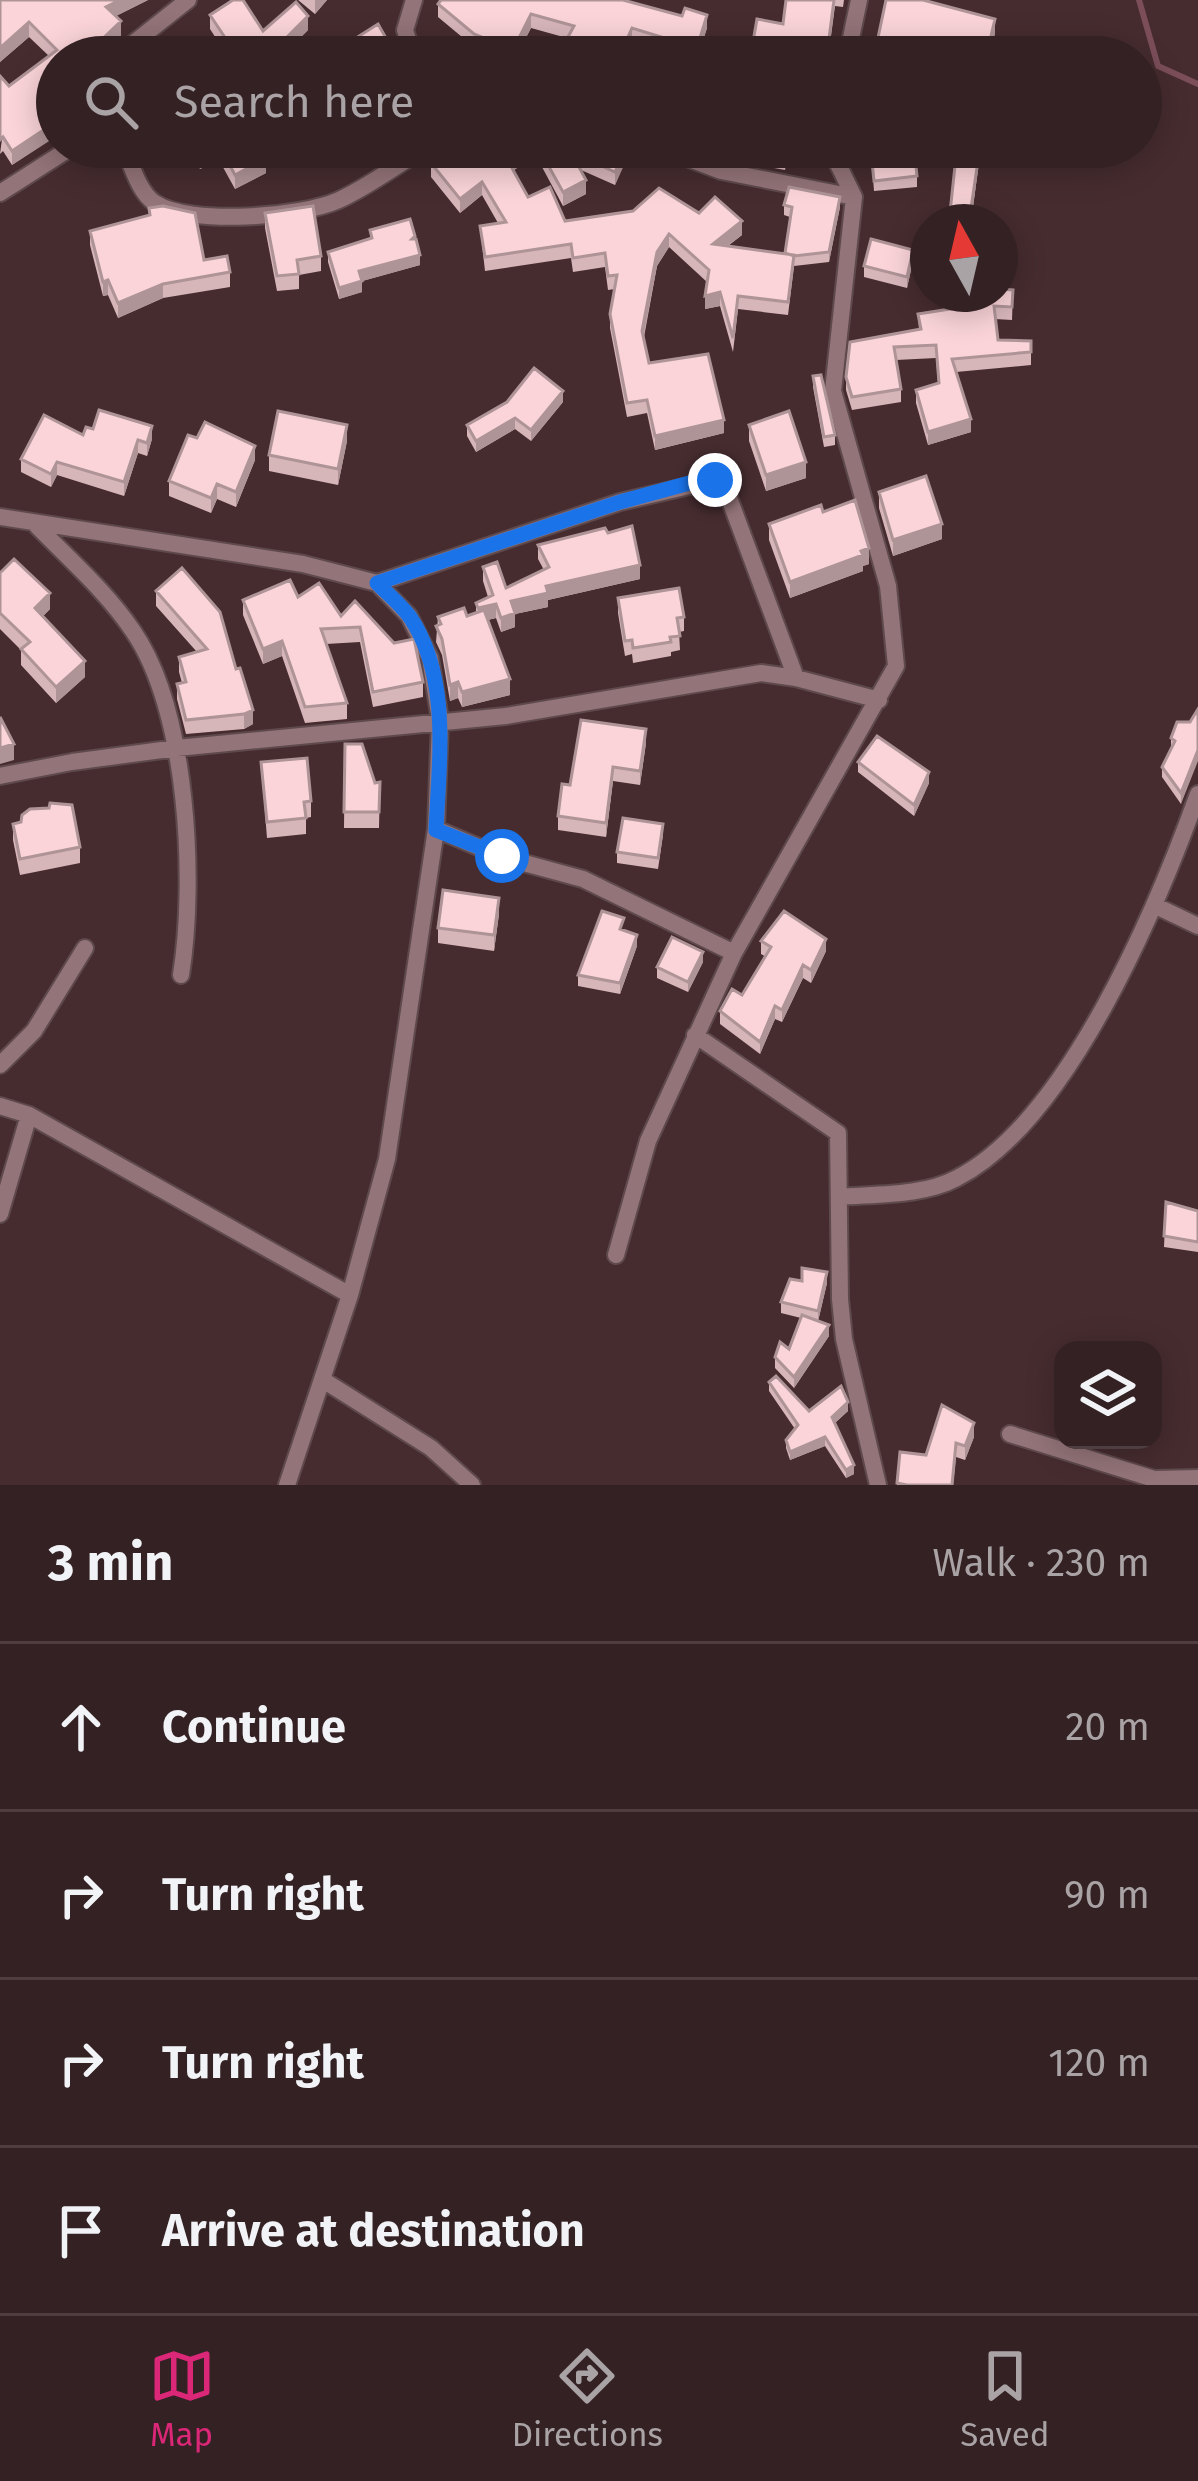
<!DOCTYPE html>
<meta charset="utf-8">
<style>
:root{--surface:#342123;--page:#3c292b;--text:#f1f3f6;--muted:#a9a3a6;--line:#4e3e41;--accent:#db2777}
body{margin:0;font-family:"Fira Sans",sans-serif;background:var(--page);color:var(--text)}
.controls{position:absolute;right:36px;bottom:36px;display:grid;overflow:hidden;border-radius:24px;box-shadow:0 6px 30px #0003}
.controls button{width:108px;height:108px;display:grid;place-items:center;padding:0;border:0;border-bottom:3px solid var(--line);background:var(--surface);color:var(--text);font:60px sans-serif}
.compass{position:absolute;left:910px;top:204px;width:108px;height:108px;border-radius:50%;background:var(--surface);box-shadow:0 6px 30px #0003;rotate:352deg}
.stop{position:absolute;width:36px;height:36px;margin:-27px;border:9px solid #1a73e8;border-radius:50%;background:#fff}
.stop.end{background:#1a73e8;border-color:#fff;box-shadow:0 3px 12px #0008}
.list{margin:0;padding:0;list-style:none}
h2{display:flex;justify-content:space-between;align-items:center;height:156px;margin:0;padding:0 48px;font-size:51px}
h2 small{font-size:39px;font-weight:400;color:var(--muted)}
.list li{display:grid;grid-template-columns:78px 1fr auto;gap:36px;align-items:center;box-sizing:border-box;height:168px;padding:0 48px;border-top:3px solid var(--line)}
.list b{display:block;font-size:45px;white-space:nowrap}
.list em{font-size:39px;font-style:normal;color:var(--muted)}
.icon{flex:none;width:66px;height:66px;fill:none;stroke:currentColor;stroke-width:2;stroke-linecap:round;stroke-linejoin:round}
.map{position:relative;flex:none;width:1198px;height:1485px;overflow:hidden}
.search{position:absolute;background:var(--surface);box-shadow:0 6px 30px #0003;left:36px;right:36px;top:36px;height:132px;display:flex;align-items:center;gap:30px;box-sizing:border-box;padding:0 42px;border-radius:66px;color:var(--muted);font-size:45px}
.sheet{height:828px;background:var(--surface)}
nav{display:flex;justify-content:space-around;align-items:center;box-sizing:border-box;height:168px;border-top:3px solid var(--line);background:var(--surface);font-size:33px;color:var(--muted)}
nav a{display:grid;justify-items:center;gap:6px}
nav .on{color:var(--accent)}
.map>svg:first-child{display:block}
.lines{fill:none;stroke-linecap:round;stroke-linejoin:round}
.stream{stroke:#7b4e5a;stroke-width:6}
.street-casing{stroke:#5e494c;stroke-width:20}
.street{stroke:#937478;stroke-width:16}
.wall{fill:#d7b6ba}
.shaded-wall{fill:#af9497}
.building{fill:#fad4d8;stroke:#af9497;stroke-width:3}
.route{stroke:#1a73e8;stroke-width:15}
</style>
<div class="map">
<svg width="1198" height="1485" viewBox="0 0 1198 1485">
<rect width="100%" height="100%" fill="#462c2f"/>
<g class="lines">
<path class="stream" d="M 1139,0 L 1158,66 L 1198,84"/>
<g class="street-casing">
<path id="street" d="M 414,0 L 405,30 L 409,43 L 432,57
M 116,57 L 188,0
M 847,57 L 859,0
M 124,147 C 131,164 139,193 155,203 C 190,226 302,217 339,200 C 369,186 398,165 426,147
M 658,147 L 721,171 L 854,197
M 0,193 L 72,147
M 0,517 L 303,564 L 377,583 L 409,616 L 430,658 L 440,720 L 436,829 L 387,1159 L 350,1295 L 287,1485
M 33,522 C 67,557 106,591 133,631 C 188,711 196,881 181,975
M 377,583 L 620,502 L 715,480 L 725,487 L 796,678
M 0,776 L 72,762 L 177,748 L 506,716 L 761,673 L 796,678 L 879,700
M 436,829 L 502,857 L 583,879 L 734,953
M 1156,906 L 1198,926
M 695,1035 L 838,1133 L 840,1299 L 844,1339 L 878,1485
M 0,1065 L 34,1031 L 85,948
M 0,1106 L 29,1115 L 350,1295
M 839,1197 C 876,1194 924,1196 957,1178 C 1068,1121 1157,908 1198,794
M 0,1214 L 29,1115
M 616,1255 L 648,1141 L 734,953 L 896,666 L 888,586 L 833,391 L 854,197 L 834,156 L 835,147
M 323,1380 L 431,1448 L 472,1485
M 1010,1434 L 1154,1479 L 1198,1478"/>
</g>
<use href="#street" class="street"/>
</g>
<path class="wall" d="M 0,0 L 148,0 L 116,16 L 121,36 L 57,57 L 54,137 L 12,165 L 3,151 L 0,154 L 9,86 L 49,56 L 29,37 L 0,62 Z
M 298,0 L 327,0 L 315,14 Z
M 786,0 L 844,0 L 843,7 L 835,6 L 829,51 L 751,53 L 783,24 Z
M 925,0 L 995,33 L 989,57 L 876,57 L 876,47 Z
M 438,4 L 707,28 L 698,57 L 682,57 L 632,42 L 625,57 L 557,57 L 567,38 L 531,28 L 516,57 L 497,57 L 474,47 L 438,17 Z
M 210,15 L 263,31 L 308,30 L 281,57 L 228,57 L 210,29 Z
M 190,147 L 260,147 L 266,173 L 235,189 L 219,160 L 200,169 Z
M 510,147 L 631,147 L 615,185 L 581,170 L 586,194 L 563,206 L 535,154 L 513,171 L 528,197 L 565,221 L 699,213 L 742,235 L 728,246 L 785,253 L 790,217 L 784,215 L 784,205 L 840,207 L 829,262 L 794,266 L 788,315 L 738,309 L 733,352 L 720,306 L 705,309 L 707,282 L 669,247 L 657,266 L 644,337 L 649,363 L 724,433 L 655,450 L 647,413 L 627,417 L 610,328 L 610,314 L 615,289 L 608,290 L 605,267 L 573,272 L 571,258 L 485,271 L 480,226 L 498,223 L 482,195 L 460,213 L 431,177 L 431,163 L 507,153 Z
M 790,147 L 785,170 L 748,163 L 748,151 Z
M 915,147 L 981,147 L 971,222 L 949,222 L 956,156 Z
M 871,152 L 917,176 L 917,187 L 874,191 Z
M 149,208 L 204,260 L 230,272 L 230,287 L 163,298 L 118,318 L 108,295 L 103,296 L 90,245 L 90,231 L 149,216 Z
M 265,213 L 321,256 L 321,271 L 299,275 L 299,289 L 277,291 L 265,228 Z
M 370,230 L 415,239 L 420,265 L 362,281 L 362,292 L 339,299 L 328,262 L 328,252 L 370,239 Z
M 913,261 L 907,288 L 864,277 L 864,266 Z
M 1013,290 L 1012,320 L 995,319 L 998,340 L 1031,341 L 1031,365 L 956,372 L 971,432 L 928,445 L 916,403 L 916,390 L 938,383 L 936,358 L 896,360 L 901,389 L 901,402 L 852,410 L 846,390 L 846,377 L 919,330 L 918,314 L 948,309 L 947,294 Z
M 813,376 L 835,435 L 835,445 L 824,447 L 813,387 Z
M 563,402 L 531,441 L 515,429 L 476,452 L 467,436 L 467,425 Z
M 749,425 L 806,478 L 766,491 L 749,441 Z
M 83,435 L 152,439 L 147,456 L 138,453 L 124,496 L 57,475 L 51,487 L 21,472 L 21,459 Z
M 347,441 L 338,485 L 269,471 L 269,455 Z
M 255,460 L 236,507 L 217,499 L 211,513 L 169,496 L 169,481 Z
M 879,492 L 942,539 L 893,556 L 879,508 Z
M 823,512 L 869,564 L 863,566 L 863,571 L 790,598 L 769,540 L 769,524 Z
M 538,545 L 640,579 L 548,600 L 548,607 L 515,614 L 515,627 L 501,632 L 496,618 L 488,620 L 510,695 L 462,707 L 458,698 L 450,701 L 442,655 L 436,642 L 438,617 L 467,616 L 476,613 L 476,603 L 488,597 L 483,581 L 483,567 L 506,588 L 544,570 L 538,559 Z
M 182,568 L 253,724 L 244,729 L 186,734 L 177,699 L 177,684 L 182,683 L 179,672 L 179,657 L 197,652 L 156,606 L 156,591 Z
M 0,573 L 50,609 L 43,616 L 85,677 L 56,703 L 21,665 L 21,650 L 0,629 Z
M 298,597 L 341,616 L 355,601 L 423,682 L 423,697 L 373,707 L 360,642 L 326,644 L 347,703 L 347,719 L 305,723 L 282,656 L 263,664 L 243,615 L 243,600 Z
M 618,598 L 684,617 L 684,631 L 679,632 L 680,650 L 671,652 L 671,656 L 633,663 L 632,654 L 625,656 L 618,613 Z
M 1190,722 L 1181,804 L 1162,777 L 1162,767 L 1171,749 L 1171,738 Z
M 646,743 L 640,785 L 613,781 L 606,837 L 558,830 L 558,816 L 570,785 Z
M 345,744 L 375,783 L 380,782 L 379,828 L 344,828 Z
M 261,762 L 311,801 L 311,817 L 306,818 L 306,834 L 267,838 Z
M 858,762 L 929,783 L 914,816 L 858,772 Z
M 13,824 L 80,847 L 80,863 L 20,875 L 13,840 Z
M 663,835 L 658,869 L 617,863 L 617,852 Z
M 499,914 L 494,951 L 438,943 L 438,928 Z
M 761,941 L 826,951 L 811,983 L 803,978 L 782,1022 L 775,1019 L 760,1054 L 720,1024 L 720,1011 L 742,995 L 766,957 L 761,954 Z
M 637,946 L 620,994 L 578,986 L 578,975 Z
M 703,962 L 688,992 L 657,978 L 657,967 Z
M 1166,1202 L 1198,1211 L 1198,1252 L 1164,1247 Z
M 827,1283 L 818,1321 L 829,1336 L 794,1388 L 775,1368 L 775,1357 L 789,1349 L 801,1318 L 781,1313 L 781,1302 Z
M 769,1382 L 809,1411 L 848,1411 L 835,1423 L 854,1474 L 846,1478 L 825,1446 L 790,1460 L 786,1448 L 786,1440 L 795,1429 L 769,1391 Z
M 974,1437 L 965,1460 L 956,1457 L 953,1485 L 897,1485 L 900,1452 L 926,1455 Z"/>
<path class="shaded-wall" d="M 120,0 L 148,0 L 106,21 L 106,7 Z
M 315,0 L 327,0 L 315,14 Z
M 531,14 L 531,28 L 516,57 L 513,57 L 513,50 Z
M 707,15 L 707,28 L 697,57 L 697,48 Z
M 308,16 L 308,30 L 281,57 L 262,57 Z
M 995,19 L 995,33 L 989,57 L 986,57 Z
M 121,21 L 121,36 L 99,57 L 91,57 L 91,50 Z
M 29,22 L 29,37 L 0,62 L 0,48 Z
M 632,28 L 632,42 L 625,57 L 619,57 Z
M 57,121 L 57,136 L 12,165 L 12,151 Z
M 216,147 L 219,147 L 219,160 L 200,169 L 200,155 Z
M 526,147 L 535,147 L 535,154 L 508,175 L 508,161 Z
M 626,147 L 631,147 L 631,150 L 615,185 L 615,172 Z
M 980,147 L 981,147 L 971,222 L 969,222 Z
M 266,158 L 266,173 L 235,189 L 235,175 Z
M 586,180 L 586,194 L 563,206 L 563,192 Z
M 482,182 L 482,195 L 460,213 L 460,199 Z
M 840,197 L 840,207 L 829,262 L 829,252 Z
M 742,221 L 742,235 L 713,257 L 713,244 Z
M 669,234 L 669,247 L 657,266 L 642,344 L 642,331 L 657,252 Z
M 913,250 L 913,261 L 907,288 L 907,277 Z
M 420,255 L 420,265 L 359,282 L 359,271 Z
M 108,280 L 108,295 L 103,296 L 103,282 Z
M 362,281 L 362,292 L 339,299 L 339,288 Z
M 163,284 L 163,298 L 118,318 L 118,303 Z
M 720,292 L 720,306 L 705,309 L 705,296 Z
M 563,391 L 563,402 L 531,441 L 531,430 Z
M 515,418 L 515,429 L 476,452 L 476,441 Z
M 971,419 L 971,432 L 928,445 L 928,432 Z
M 724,420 L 724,433 L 655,450 L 655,436 Z
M 347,425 L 347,441 L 338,485 L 338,469 Z
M 152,426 L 152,439 L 147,456 L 147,443 Z
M 138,440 L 138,453 L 124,496 L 124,482 Z
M 255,446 L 255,460 L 236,507 L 236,492 Z
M 57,462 L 57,475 L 51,487 L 51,474 Z
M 806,462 L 806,478 L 766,491 L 766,475 Z
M 217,484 L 217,499 L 211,513 L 211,498 Z
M 942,524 L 942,539 L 893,556 L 893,540 Z
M 869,548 L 869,564 L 863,566 L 863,571 L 790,598 L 790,582 Z
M 640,565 L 640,579 L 548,600 L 548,607 L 515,614 L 515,627 L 501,632 L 501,618 L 511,601 L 546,586 Z
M 50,593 L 50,609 L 35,624 L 35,608 Z
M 496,604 L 496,618 L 478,622 L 478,608 Z
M 282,641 L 282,656 L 263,664 L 263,649 Z
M 85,661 L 85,677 L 56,703 L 56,687 Z
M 510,679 L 510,695 L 462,707 L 462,692 Z
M 458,682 L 458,698 L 450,701 L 450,685 Z
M 253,710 L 253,724 L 244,729 L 244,714 Z
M 646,729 L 646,743 L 640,785 L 640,771 Z
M 14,744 L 14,760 L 0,764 L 0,748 Z
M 1198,750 L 1198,761 L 1181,804 L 1181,793 Z
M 613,767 L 613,781 L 606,837 L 606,823 Z
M 929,772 L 929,783 L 914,816 L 914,805 Z
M 499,898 L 499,914 L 494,951 L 494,935 Z
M 637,935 L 637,946 L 620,994 L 620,983 Z
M 826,939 L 826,951 L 811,983 L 811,970 Z
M 703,952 L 703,962 L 688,992 L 688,982 Z
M 803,965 L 803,978 L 782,1022 L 782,1010 Z
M 775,1006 L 775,1019 L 760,1054 L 760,1042 Z
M 827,1272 L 827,1283 L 818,1322 L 818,1311 Z
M 829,1325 L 829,1336 L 794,1388 L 794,1377 Z
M 848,1402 L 848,1411 L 832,1425 L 832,1417 Z
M 974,1423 L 974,1437 L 965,1460 L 965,1446 Z
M 825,1437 L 825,1446 L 790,1460 L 790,1452 Z
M 854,1465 L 854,1474 L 846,1478 L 846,1470 Z"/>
<path class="building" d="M 0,0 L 120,0 L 106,7 L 121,21 L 91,50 L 94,57 L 57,57 L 57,121 L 12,151 L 3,137 L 0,140 L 0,76 L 9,86 L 57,50 L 29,22 L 0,48 Z
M 233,0 L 243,0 L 263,31 L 296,2 L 308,16 L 275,49 L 262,57 L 238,57 L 210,15 Z
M 441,0 L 623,0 L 682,16 L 685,8 L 707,15 L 697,48 L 632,28 L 619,57 L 557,57 L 574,26 L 531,14 L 513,50 L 474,34 L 438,4 Z
M 786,0 L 834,0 L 829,39 L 824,38 L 820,57 L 716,57 L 718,48 L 751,53 L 757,19 L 783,24 Z
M 886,0 L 923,0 L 995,19 L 986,57 L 884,57 L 886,49 L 876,47 Z
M 378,24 L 395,54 L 390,57 L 326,57 Z
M 171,38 L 183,57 L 139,57 Z
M 197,147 L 216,147 L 200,155 Z
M 220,147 L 260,147 L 266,158 L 235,175 Z
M 452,147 L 502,147 L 507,153 L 510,147 L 526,147 L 508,161 L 528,197 L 550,187 L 565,221 L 633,211 L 659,188 L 699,213 L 715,197 L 742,221 L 713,244 L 794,255 L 788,302 L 738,296 L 733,338 L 720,292 L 705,296 L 709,270 L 669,234 L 657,252 L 642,331 L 649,363 L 708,354 L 724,420 L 655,436 L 647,400 L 627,403 L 610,314 L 617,275 L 608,276 L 605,253 L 573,258 L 571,244 L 485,257 L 480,226 L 506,222 L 482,182 L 460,199 L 431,163 Z
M 538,147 L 626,147 L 615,172 L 571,152 L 586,180 L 563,192 Z
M 749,147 L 787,147 L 785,158 L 748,151 Z
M 957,147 L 980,147 L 969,222 L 949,222 Z
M 914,148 L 917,176 L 874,181 L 871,152 Z
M 789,187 L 840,197 L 829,252 L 794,256 L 785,253 L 792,207 L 784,205 Z
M 163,206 L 195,213 L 204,260 L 227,256 L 230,272 L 163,284 L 118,303 L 108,280 L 103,282 L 90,231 L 150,215 L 149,208 Z
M 313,206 L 321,256 L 297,260 L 299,274 L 277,276 L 265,213 Z
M 410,219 L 415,236 L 412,239 L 416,239 L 420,255 L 359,271 L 362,281 L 339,288 L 328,252 L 372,238 L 370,230 Z
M 871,239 L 913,250 L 907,277 L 864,266 Z
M 1000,289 L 1013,290 L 1012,307 L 994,306 L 998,340 L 1031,341 L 1031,352 L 952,359 L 971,419 L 928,432 L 916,390 L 939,383 L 936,345 L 894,347 L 901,389 L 852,397 L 846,377 L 850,342 L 921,329 L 918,314 L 950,309 L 948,294 L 1000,294 Z
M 534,368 L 563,391 L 531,430 L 515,418 L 476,441 L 467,425 L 507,402 Z
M 821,375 L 835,435 L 824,437 L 813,376 Z
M 99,410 L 152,426 L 147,443 L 138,440 L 124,482 L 57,462 L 51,474 L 21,459 L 44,415 L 83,435 L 86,427 L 93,429 Z
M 278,411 L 347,425 L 338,469 L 269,455 Z
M 789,411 L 806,462 L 766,475 L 749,425 Z
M 205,422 L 255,446 L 236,492 L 217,484 L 211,498 L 169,481 L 188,435 L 197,438 Z
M 926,476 L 942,524 L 893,540 L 879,492 Z
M 855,500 L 869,548 L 861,551 L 863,555 L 790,582 L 769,524 L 821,505 L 823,512 Z
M 632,526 L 640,565 L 546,586 L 548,593 L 511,601 L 515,613 L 501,618 L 496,604 L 478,608 L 476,603 L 493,595 L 483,567 L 497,562 L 506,588 L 549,567 L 538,545 L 605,528 L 608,533 Z
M 14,559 L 50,593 L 35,608 L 85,661 L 56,687 L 21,649 L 30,642 L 0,613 L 0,573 Z
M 182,568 L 220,612 L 236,669 L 240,668 L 253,710 L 244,714 L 186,720 L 177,684 L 186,682 L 179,657 L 207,649 L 156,591 Z
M 290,580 L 298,597 L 319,583 L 341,616 L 355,601 L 394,643 L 414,639 L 423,682 L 373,692 L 360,627 L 321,629 L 347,703 L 305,707 L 282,641 L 263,649 L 243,600 Z
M 679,588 L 684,617 L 677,618 L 680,636 L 670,637 L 671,642 L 633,648 L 632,640 L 625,641 L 618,598 Z
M 464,608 L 467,616 L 484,610 L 510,679 L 462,692 L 458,682 L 450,685 L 442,639 L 436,626 L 441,624 L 438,617 Z
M 1198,709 L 1198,750 L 1181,793 L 1162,767 L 1175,741 L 1171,738 L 1177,722 L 1190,722 Z
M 0,717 L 14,744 L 0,748 Z
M 581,720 L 646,729 L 640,771 L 613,767 L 606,823 L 558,816 L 562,784 L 570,785 Z
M 877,736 L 929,772 L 914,805 L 858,762 Z
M 345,744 L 362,744 L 375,783 L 380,782 L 379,812 L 344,812 Z
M 307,758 L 311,801 L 304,802 L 306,818 L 267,822 L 261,762 Z
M 50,803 L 72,805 L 80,847 L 20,859 L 13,824 L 21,822 L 22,815 L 30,809 L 49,808 Z
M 623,818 L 663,824 L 658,858 L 617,852 Z
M 443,890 L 499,898 L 494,935 L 438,928 Z
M 602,911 L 624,918 L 620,929 L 637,935 L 620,983 L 578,975 Z
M 784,911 L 826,939 L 811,970 L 803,965 L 782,1010 L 775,1006 L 760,1042 L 720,1011 L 732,989 L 742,995 L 771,947 L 761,941 Z
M 672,937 L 703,952 L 688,982 L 657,967 Z
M 1166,1202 L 1198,1211 L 1198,1242 L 1164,1236 Z
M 802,1268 L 827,1272 L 818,1311 L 781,1302 L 790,1279 L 802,1281 Z
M 802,1315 L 829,1325 L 794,1377 L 775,1357 L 780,1342 L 789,1349 Z
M 776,1376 L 809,1411 L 841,1386 L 848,1402 L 832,1417 L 854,1465 L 846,1470 L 825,1437 L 790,1452 L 786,1440 L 798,1425 L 769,1382 Z
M 942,1405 L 974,1423 L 965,1446 L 956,1443 L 952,1485 L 907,1485 L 897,1483 L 900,1452 L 926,1455 Z"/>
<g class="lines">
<path class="route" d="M 502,856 L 436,830 C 439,760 451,678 410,617 C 401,605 388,594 377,583 L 620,502 L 704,479 L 715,480"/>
</g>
</svg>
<div class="controls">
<button><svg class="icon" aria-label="layers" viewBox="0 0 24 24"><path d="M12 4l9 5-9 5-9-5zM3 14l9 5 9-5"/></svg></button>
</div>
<svg class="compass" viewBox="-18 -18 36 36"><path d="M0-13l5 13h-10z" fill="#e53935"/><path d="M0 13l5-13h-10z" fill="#a9a3a6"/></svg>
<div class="stop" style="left:502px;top:856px"></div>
<div class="stop end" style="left:715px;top:480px"></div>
<div class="search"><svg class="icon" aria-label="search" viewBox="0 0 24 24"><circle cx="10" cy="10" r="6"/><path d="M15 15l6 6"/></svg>Search here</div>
</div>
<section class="sheet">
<h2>3 min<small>Walk · 230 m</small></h2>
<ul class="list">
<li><svg class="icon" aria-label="ahead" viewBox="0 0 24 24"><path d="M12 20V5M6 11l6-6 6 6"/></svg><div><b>Continue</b></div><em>20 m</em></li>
<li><svg class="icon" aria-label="right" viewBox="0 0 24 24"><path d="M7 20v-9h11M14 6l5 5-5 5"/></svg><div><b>Turn right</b></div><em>90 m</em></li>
<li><svg class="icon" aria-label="right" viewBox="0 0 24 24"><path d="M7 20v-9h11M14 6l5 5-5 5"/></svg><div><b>Turn right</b></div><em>120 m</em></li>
<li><svg class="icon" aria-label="arrive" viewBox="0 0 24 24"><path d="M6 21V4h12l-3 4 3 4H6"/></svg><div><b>Arrive at destination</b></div></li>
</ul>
</section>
<nav>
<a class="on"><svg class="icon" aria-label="map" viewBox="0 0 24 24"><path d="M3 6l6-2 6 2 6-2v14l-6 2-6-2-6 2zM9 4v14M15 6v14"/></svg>Map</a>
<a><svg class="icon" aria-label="directions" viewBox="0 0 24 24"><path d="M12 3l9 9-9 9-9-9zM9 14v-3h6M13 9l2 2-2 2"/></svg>Directions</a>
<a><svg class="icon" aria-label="saved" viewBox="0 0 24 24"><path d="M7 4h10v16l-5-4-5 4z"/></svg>Saved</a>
</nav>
